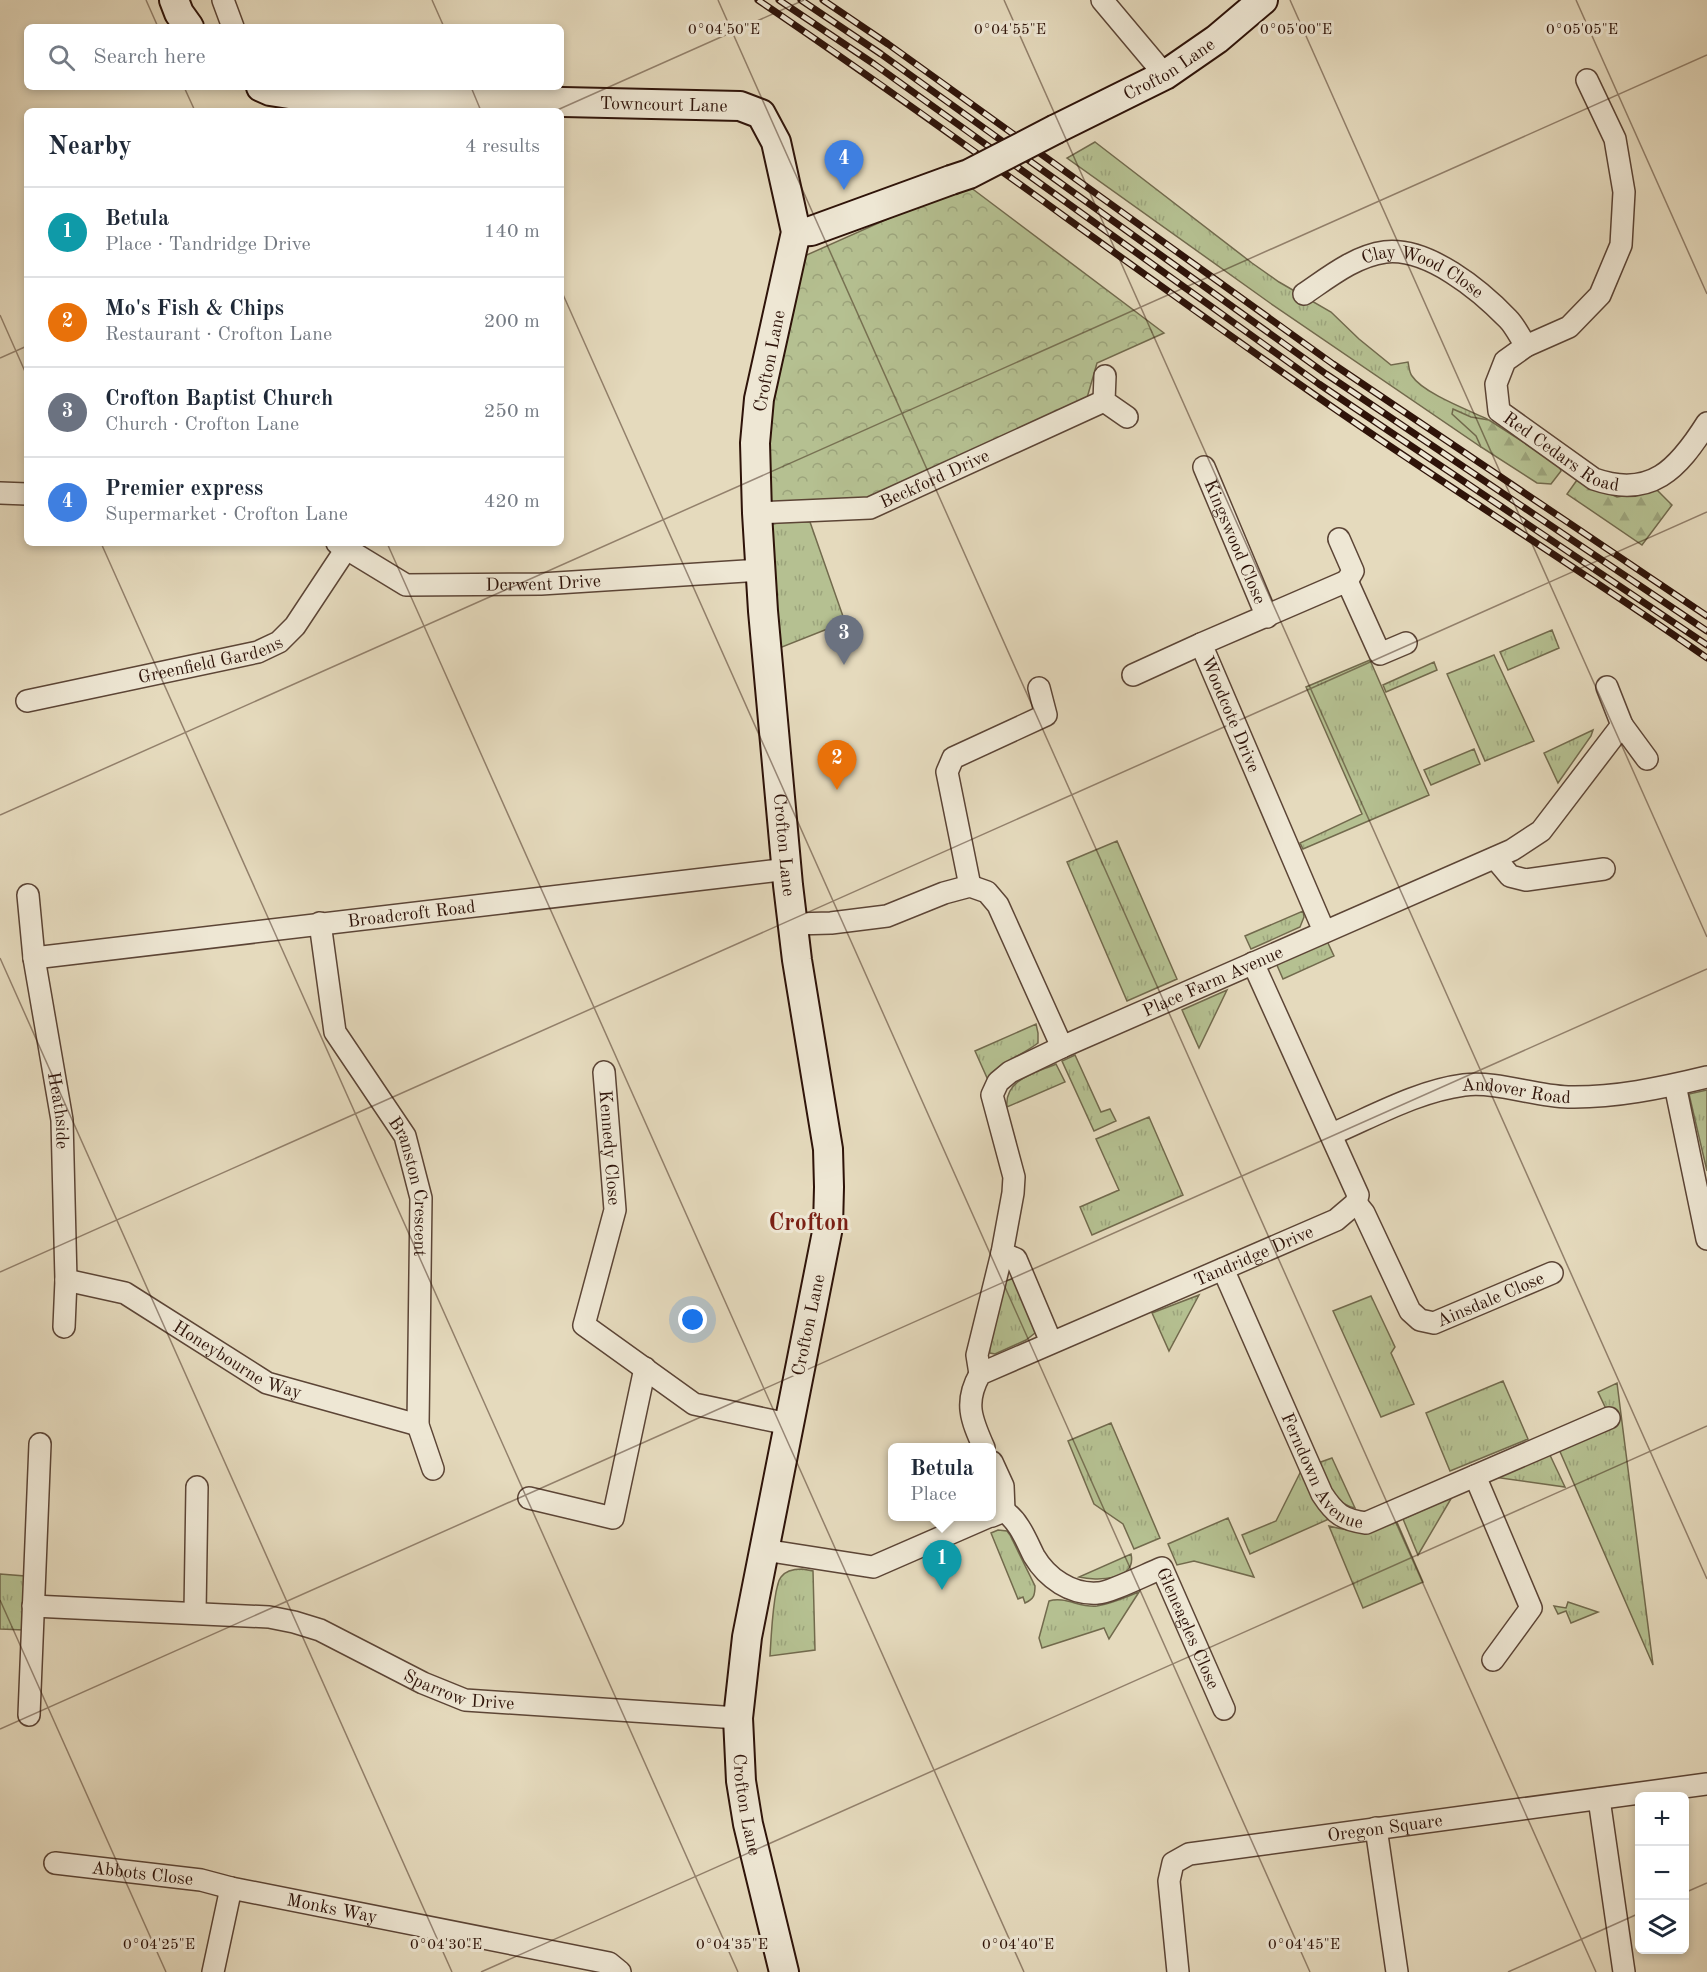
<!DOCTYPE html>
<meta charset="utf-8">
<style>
:root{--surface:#fff;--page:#f6f6f7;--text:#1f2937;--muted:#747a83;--line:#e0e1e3;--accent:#8f2418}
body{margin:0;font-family:"Old Standard TT",serif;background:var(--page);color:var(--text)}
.controls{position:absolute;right:18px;bottom:18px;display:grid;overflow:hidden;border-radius:9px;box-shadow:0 3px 9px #0003}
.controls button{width:54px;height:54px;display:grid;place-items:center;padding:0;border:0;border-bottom:2px solid var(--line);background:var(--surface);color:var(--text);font:30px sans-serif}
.you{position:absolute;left:693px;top:1320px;width:21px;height:21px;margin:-15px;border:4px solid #fff;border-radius:50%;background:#1a73e8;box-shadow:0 0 0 9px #1a73e833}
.badge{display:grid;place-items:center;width:39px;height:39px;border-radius:50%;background:var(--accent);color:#fff;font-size:20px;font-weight:700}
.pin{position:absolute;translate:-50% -50px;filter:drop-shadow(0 2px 3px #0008)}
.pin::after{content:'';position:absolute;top:32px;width:21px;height:18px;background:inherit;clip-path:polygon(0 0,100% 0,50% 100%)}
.popup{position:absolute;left:888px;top:1443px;width:108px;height:78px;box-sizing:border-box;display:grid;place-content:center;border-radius:9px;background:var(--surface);filter:drop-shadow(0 2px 4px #0005);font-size:20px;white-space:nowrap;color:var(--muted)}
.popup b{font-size:22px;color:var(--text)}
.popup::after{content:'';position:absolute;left:50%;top:100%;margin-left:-12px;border:12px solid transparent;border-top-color:var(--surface)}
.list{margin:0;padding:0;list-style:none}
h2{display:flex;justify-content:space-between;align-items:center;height:78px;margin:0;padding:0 24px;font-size:26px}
h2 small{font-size:20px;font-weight:400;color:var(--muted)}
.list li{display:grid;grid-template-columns:39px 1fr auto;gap:18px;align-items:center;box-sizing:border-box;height:90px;padding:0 24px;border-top:2px solid var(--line)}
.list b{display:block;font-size:22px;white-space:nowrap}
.list p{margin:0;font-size:20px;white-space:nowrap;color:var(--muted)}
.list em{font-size:20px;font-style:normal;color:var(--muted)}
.icon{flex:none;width:33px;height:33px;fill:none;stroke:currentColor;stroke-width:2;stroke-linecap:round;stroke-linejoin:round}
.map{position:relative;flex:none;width:1707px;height:1972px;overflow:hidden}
.search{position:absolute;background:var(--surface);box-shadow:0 3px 9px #0003;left:24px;top:24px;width:540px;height:66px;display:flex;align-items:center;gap:15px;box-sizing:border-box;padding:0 21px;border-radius:9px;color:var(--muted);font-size:22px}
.panel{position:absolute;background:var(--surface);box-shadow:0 3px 9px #0003;left:24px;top:108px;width:540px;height:438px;border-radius:9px}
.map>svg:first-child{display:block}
.grass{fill:url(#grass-tufts);stroke:#726a4d;stroke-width:1.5}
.forest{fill:url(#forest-firs);stroke:#726a4d;stroke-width:1.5}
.park{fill:url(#park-crowns);stroke:#726a4d;stroke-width:1.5}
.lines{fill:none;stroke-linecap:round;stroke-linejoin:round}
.street-casing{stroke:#5c4536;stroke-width:24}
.secondary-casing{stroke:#2e1309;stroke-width:32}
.street{stroke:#eee7d4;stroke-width:21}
.secondary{stroke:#eee7d4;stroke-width:28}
.rail-casing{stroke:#2e1309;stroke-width:7}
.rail{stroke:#eee7d4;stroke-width:4.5;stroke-dasharray:14;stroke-linecap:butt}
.secondary-bridge-casing{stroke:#2e1309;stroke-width:32;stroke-linecap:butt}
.secondary-bridge{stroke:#eee7d4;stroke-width:28}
.ticks{fill:none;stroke:#2e1309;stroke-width:1.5;stroke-opacity:0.45}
.labels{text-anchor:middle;stroke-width:6;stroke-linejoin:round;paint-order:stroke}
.street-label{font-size:18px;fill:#2e1309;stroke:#eee7d4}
.district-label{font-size:24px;font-weight:bold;fill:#7a1f14;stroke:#eee7d4}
.ticks-label{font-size:15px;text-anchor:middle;fill:#2e1309;stroke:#eee7d4;stroke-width:6;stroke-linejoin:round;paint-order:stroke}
</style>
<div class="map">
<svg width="1707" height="1972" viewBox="0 0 1707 1972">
<defs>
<pattern id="grass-tufts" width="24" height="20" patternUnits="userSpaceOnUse" patternTransform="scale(1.5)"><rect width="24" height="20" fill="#b5c091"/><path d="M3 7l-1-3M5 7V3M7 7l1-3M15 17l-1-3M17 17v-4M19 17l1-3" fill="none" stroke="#9ca47c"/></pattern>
<pattern id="forest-firs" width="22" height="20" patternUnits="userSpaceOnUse" patternTransform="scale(1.5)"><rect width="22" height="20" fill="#b5c091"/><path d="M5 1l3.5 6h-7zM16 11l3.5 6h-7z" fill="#9ca47c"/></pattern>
<pattern id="park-crowns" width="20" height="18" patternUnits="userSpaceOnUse" patternTransform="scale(1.5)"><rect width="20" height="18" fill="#b5c091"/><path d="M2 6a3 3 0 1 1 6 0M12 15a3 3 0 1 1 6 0" fill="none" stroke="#9ca47c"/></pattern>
</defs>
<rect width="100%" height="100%" fill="#e5dabd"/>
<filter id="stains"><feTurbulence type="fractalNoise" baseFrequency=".00333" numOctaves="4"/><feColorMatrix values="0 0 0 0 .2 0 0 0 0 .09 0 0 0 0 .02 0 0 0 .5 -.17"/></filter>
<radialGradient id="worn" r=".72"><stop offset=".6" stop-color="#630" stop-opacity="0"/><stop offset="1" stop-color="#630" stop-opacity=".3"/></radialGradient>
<path class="grass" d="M 1095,142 L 1252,263 L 1279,282 L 1331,312 L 1359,339 L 1391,365 L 1408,362 C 1409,366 1409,372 1412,376 C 1423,393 1468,410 1487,419 L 1481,447 L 1270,303 L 1067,158 Z
M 785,521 L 810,522 L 845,622 L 777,649 L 765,526 Z
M 1552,630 L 1559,648 L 1508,670 L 1500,652 Z
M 1494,655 L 1534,741 L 1485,761 L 1447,674 Z
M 1370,660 L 1429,795 L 1303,849 L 1300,843 L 1362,814 L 1306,687 Z
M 1434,662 L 1437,670 L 1386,692 L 1383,685 Z
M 1593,730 L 1591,736 L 1558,783 L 1544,753 Z
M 1474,749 L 1480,764 L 1431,785 L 1424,770 Z
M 1117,841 L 1177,979 L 1127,1001 L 1067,862 Z
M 1303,911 L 1304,917 L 1300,927 L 1251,949 L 1245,936 Z
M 1327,941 L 1334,956 L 1283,979 L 1276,963 Z
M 1227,990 L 1199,1048 L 1182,1010 Z
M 1036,1024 L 1038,1033 L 1038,1043 C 1018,1058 1004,1059 988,1080 L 975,1051 Z
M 1075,1055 L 1101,1112 L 1110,1109 L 1116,1121 L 1094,1131 L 1062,1061 Z
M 1056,1064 L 1065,1082 L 1007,1107 C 1004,1079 1036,1073 1056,1064 Z
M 1707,1090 L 1707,1171 L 1689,1094 Z
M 1149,1117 L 1183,1195 L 1092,1235 L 1080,1207 L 1119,1190 L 1096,1139 Z
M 1012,1279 L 1016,1283 L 1034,1327 L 1035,1333 L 1026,1340 L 995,1354 L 990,1353 L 989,1345 L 1005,1281 Z
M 1199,1295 L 1169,1351 L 1152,1313 Z
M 1371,1296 L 1395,1347 L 1391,1353 L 1414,1404 L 1381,1417 L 1333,1311 Z
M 1503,1381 L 1528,1439 L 1450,1471 L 1426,1413 Z
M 1617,1383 L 1653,1665 L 1558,1447 L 1607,1411 L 1598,1392 Z
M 1111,1423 L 1160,1538 L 1134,1549 L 1123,1524 L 1094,1504 L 1068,1441 Z
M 1549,1453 L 1565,1487 L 1493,1477 Z
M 1332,1458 L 1355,1508 C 1333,1504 1327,1481 1318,1463 Z
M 1302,1469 L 1317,1504 L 1329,1519 L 1250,1554 L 1242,1535 L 1276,1521 Z
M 1452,1497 L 1418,1555 L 1403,1519 Z
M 1228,1518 L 1254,1577 L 1194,1561 L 1177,1565 L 1168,1544 Z
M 1396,1520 L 1423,1582 L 1363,1608 L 1329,1526 C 1360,1534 1368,1532 1396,1520 Z
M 998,1530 L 1007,1531 L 1010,1535 L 1035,1586 C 1035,1595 1034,1599 1025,1603 L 1023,1597 L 1018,1599 L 991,1533 Z
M 1131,1554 C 1137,1581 1096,1581 1079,1577 Z
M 802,1569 L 813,1571 L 815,1650 L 770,1656 C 771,1640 773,1587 781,1577 C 786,1570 794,1569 802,1569 Z
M 0,1574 L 25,1576 L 24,1630 L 0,1629 Z
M 1139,1592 L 1109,1639 L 1104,1628 L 1042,1648 L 1039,1638 L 1049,1601 C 1065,1596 1080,1608 1097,1606 C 1111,1604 1126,1597 1139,1592 Z
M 1568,1602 L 1598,1612 L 1571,1623 L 1566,1611 L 1558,1614 L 1554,1606 L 1566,1608 Z"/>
<path class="forest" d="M 1453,409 L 1471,417 L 1489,420 L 1559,465 L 1561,471 L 1551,484 L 1537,483 L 1481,447 L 1476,436 L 1452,414 Z
M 1577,480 L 1617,497 L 1657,490 L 1672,505 L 1642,545 L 1567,494 Z"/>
<path class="park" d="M 966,184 L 1164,333 L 1097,363 L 1087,398 L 869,499 L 763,506 L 757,428 L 800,258 Z"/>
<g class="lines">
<g class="street-casing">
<g id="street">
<path d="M 223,0 L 233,27"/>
<path d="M 1102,0 L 1165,75"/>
<path id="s1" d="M 1587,80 L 1615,139 L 1624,192 L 1621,245 L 1600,295 L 1569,327 L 1526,346 L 1505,361 L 1496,384 L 1499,411 L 1594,479 C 1651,499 1678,469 1707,423"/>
<path id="s2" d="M 1304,294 C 1329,277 1355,256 1385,252 C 1428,247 1480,290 1508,319 C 1515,326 1520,337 1526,346"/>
<path d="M 1105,376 L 1104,401 L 1127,417"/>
<path id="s3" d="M 1204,467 L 1267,617"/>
<path d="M 0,493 L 27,494"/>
<path id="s4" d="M 757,513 L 870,508 L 1104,401"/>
<path d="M 1339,539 L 1353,571 L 1347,581"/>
<path id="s5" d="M 337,543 L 406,585 L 541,584 L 761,570"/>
<path d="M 1133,675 L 1201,644"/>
<path id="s6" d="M 27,701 L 258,652 L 279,642 L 295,626 L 346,549"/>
<path d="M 1622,725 L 1647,759"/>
<path d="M 1495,858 L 1510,876 L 1526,880 L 1604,869"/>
<path d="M 970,886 L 947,772 L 953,758 L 1046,715 L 1039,688"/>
<path id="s7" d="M 28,895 L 34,958 L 62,1120 L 66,1280 L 64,1327"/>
<path id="s8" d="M 320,923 L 335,1032 L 405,1136 L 421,1198 L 418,1425 L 433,1469"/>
<path id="s9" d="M 794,924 L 831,923 L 887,916 L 944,893 L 970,886 L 987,892 L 998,905 L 1062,1047 L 1512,850 L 1541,831 L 1622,725 L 1607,687"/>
<path d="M 1324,931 L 1201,644 L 1347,581 L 1380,654 L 1406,643"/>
<path id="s10" d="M 34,958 L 788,869"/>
<path id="s11" d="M 604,1072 L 615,1210 L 584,1325 L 694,1404 L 788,1424"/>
<path d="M 1675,1085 L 1707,1239"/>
<path id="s12" d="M 1332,1134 C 1374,1116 1418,1091 1464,1085 C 1498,1081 1533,1096 1568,1097 C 1614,1098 1662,1088 1707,1077"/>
<path id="s13" d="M 1356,1203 L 1364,1213 L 1410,1311 L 1420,1320 L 1434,1323 L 1552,1273"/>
<path id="s14" d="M 1223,1269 L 1322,1494 C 1335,1514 1343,1520 1366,1523 L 1609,1418"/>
<path id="s15" d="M 66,1280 L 125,1293 L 267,1383 L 418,1425"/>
<path d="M 1051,1342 L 1016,1259 L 1002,1253 L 1013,1193 L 1014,1177 L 992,1095 L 998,1082 L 1010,1072 L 1062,1047"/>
<path d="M 980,1374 L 977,1355 L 1002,1253"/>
<path id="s16" d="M 984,1448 C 971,1419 964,1402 980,1374 L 1336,1220 L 1356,1203 L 1358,1195 L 1253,963"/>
<path d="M 992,1462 L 1003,1486 L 1004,1511 L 992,1516"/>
<path d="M 1475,1476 L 1531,1608 L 1493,1660"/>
<path d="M 529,1498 L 613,1518 L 645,1368"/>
<path id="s17" d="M 1004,1511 C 1019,1521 1026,1540 1034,1556 C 1047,1578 1071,1595 1098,1593 C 1109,1593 1149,1573 1162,1568 L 1224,1709"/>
<path d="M 764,1550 L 873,1567 L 990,1516"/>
<path id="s18" d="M 33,1606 L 269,1617 L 294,1622 L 320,1630 L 423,1683 L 465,1700 L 738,1718"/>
<path d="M 195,1613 L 197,1487"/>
<path d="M 29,1715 L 40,1444"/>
<path d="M 1599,1799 L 1624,1972"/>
<path d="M 1376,1828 L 1397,1972"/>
<path id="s19" d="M 55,1863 L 201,1880 L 231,1888"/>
<path id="s20" d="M 213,1972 L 231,1888 L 609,1963 L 620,1972"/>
<path id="s21" d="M 1178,1972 L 1169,1881 L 1173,1863 L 1189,1854 L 1707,1784"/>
</g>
</g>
<g class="secondary-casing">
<g id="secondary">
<path d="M 174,0 L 179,13 L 189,27"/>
<path id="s22" d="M 261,87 L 270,91 L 302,96 L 740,106 L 761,114 L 776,142 L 796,232 L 759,399 L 755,443 L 757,513 L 763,611 L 788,885 L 797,960 L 828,1149 L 829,1187 L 828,1227 L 747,1637 L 738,1718 L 741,1781 L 748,1824 L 784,1972"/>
<path id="s23" d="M 1056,129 L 1165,75 L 1217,39 L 1263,0"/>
<path d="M 796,232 L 811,231 L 951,180"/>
</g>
</g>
<use href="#street" class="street"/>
<use href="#secondary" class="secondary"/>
<g class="rail-casing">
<path id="rail" d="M 758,0 C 946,127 1126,264 1312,393 C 1442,484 1577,567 1707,658
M 779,0 L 874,64 L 1319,384 L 1707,645
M 801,0 L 881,54 L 1326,374 L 1707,631
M 823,0 L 888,44 L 1333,364 L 1707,616"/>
</g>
<use href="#rail" class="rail"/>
<g class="secondary-bridge-casing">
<path id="secondary-bridge" d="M 951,180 L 969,174 L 1056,129"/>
</g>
<use href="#secondary-bridge" class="secondary-bridge"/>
</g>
<path class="ticks" d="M 146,0 L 158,27M 432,0 L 444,27M 718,0 L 1596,1972M 1004,0 L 1707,1579M 1290,0 L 1707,937M 1576,0 L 1707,294M 184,87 L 195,111M 471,87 L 481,111M 555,111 L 804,0M 561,290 L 1310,1972M 0,315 L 27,376M 0,358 L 27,346M 101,543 L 738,1972M 387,543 L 1024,1972M 0,815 L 1707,55M 0,958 L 452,1972M 0,1272 L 1707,512M 0,1600 L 166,1972M 0,1729 L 1707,969M 1684,1893 L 1707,1883M 481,1972 L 1707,1426M 1508,1972 L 1640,1913"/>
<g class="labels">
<g class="street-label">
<text dy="6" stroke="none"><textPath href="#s23" startOffset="128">Crofton Lane</textPath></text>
<text dy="6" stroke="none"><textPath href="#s22" startOffset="404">Towncourt Lane</textPath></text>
<text dy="6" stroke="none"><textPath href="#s2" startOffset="134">Clay Wood Close</textPath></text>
<text transform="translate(769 361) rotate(-79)" y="6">Crofton Lane</text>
<text dy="6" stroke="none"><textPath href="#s1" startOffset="471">Red Cedars Road</textPath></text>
<text dy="6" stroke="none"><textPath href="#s4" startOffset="184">Beckford Drive</textPath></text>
<text dy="6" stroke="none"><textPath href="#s3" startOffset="81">Kingswood Close</textPath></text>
<text dy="6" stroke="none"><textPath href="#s5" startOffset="218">Derwent Drive</textPath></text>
<text dy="6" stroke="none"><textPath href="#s6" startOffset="188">Greenfield Gardens</textPath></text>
<text transform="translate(1231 714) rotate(67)" y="6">Woodcote Drive</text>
<text dy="6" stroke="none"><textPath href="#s22" startOffset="1245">Crofton Lane</textPath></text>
<text dy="6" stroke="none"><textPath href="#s10" startOffset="380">Broadcroft Road</textPath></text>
<text dy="6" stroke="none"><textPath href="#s9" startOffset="537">Place Farm Avenue</textPath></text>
<text dy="6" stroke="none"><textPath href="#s12" startOffset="194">Andover Road</textPath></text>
<text dy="6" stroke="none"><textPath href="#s7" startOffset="218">Heathside</textPath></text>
<text dy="6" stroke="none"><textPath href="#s11" startOffset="76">Kennedy Close</textPath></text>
<text dy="6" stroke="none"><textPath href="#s8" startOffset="286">Branston Crescent</textPath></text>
<text dy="6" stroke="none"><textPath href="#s16" startOffset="376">Tandridge Drive</textPath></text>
<text dy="6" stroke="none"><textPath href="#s13" startOffset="210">Ainsdale Close</textPath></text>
<text transform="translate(808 1325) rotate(-78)" y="6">Crofton Lane</text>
<text dy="6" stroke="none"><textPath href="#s15" startOffset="192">Honeybourne Way</textPath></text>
<text dy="6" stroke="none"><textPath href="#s14" startOffset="228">Ferndown Avenue</textPath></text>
<text dy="6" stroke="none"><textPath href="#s17" startOffset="267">Gleneagles Close</textPath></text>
<text dy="6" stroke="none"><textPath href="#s18" startOffset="442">Sparrow Drive</textPath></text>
<text dy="6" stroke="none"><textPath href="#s22" startOffset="2217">Crofton Lane</textPath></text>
<text dy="6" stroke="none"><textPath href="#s21" startOffset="326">Oregon Square</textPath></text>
<text dy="6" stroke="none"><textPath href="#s19" startOffset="88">Abbots Close</textPath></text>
<text dy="6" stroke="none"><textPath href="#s20" startOffset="189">Monks Way</textPath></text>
</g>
<g class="district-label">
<text x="809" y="1230">Crofton</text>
</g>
</g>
<g class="ticks-label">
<text x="1010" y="34">0°04'55"E</text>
<text x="1296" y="34">0°05'00"E</text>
<text x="1582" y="34">0°05'05"E</text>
<text x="724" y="34">0°04'50"E</text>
<text x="159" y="1949">0°04'25"E</text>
<text x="446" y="1949">0°04'30"E</text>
<text x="732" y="1949">0°04'35"E</text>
<text x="1018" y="1949">0°04'40"E</text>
<text x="1304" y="1949">0°04'45"E</text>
</g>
<rect width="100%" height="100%" filter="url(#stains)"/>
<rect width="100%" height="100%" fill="url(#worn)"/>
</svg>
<div class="controls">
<button>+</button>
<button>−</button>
<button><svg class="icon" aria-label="layers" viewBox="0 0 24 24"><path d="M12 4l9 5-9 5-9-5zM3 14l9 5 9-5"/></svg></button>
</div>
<div class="you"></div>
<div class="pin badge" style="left:942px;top:1590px;background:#0f9aa8">1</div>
<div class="popup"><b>Betula</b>Place</div>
<div class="pin badge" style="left:837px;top:790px;background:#e8710a">2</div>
<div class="pin badge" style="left:844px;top:665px;background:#6b7280">3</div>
<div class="pin badge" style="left:844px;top:190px;background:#3f7fe0">4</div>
<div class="search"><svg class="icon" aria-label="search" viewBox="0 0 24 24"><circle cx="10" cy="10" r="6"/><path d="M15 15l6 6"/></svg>Search here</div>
<section class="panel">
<h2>Nearby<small>4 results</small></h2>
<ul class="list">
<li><span class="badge" style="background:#0f9aa8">1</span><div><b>Betula</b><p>Place · Tandridge Drive</p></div><em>140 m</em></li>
<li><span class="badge" style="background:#e8710a">2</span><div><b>Mo's Fish &amp; Chips</b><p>Restaurant · Crofton Lane</p></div><em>200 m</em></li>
<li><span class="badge" style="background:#6b7280">3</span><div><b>Crofton Baptist Church</b><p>Church · Crofton Lane</p></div><em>250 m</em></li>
<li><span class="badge" style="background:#3f7fe0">4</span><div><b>Premier express</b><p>Supermarket · Crofton Lane</p></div><em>420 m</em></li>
</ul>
</section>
</div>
